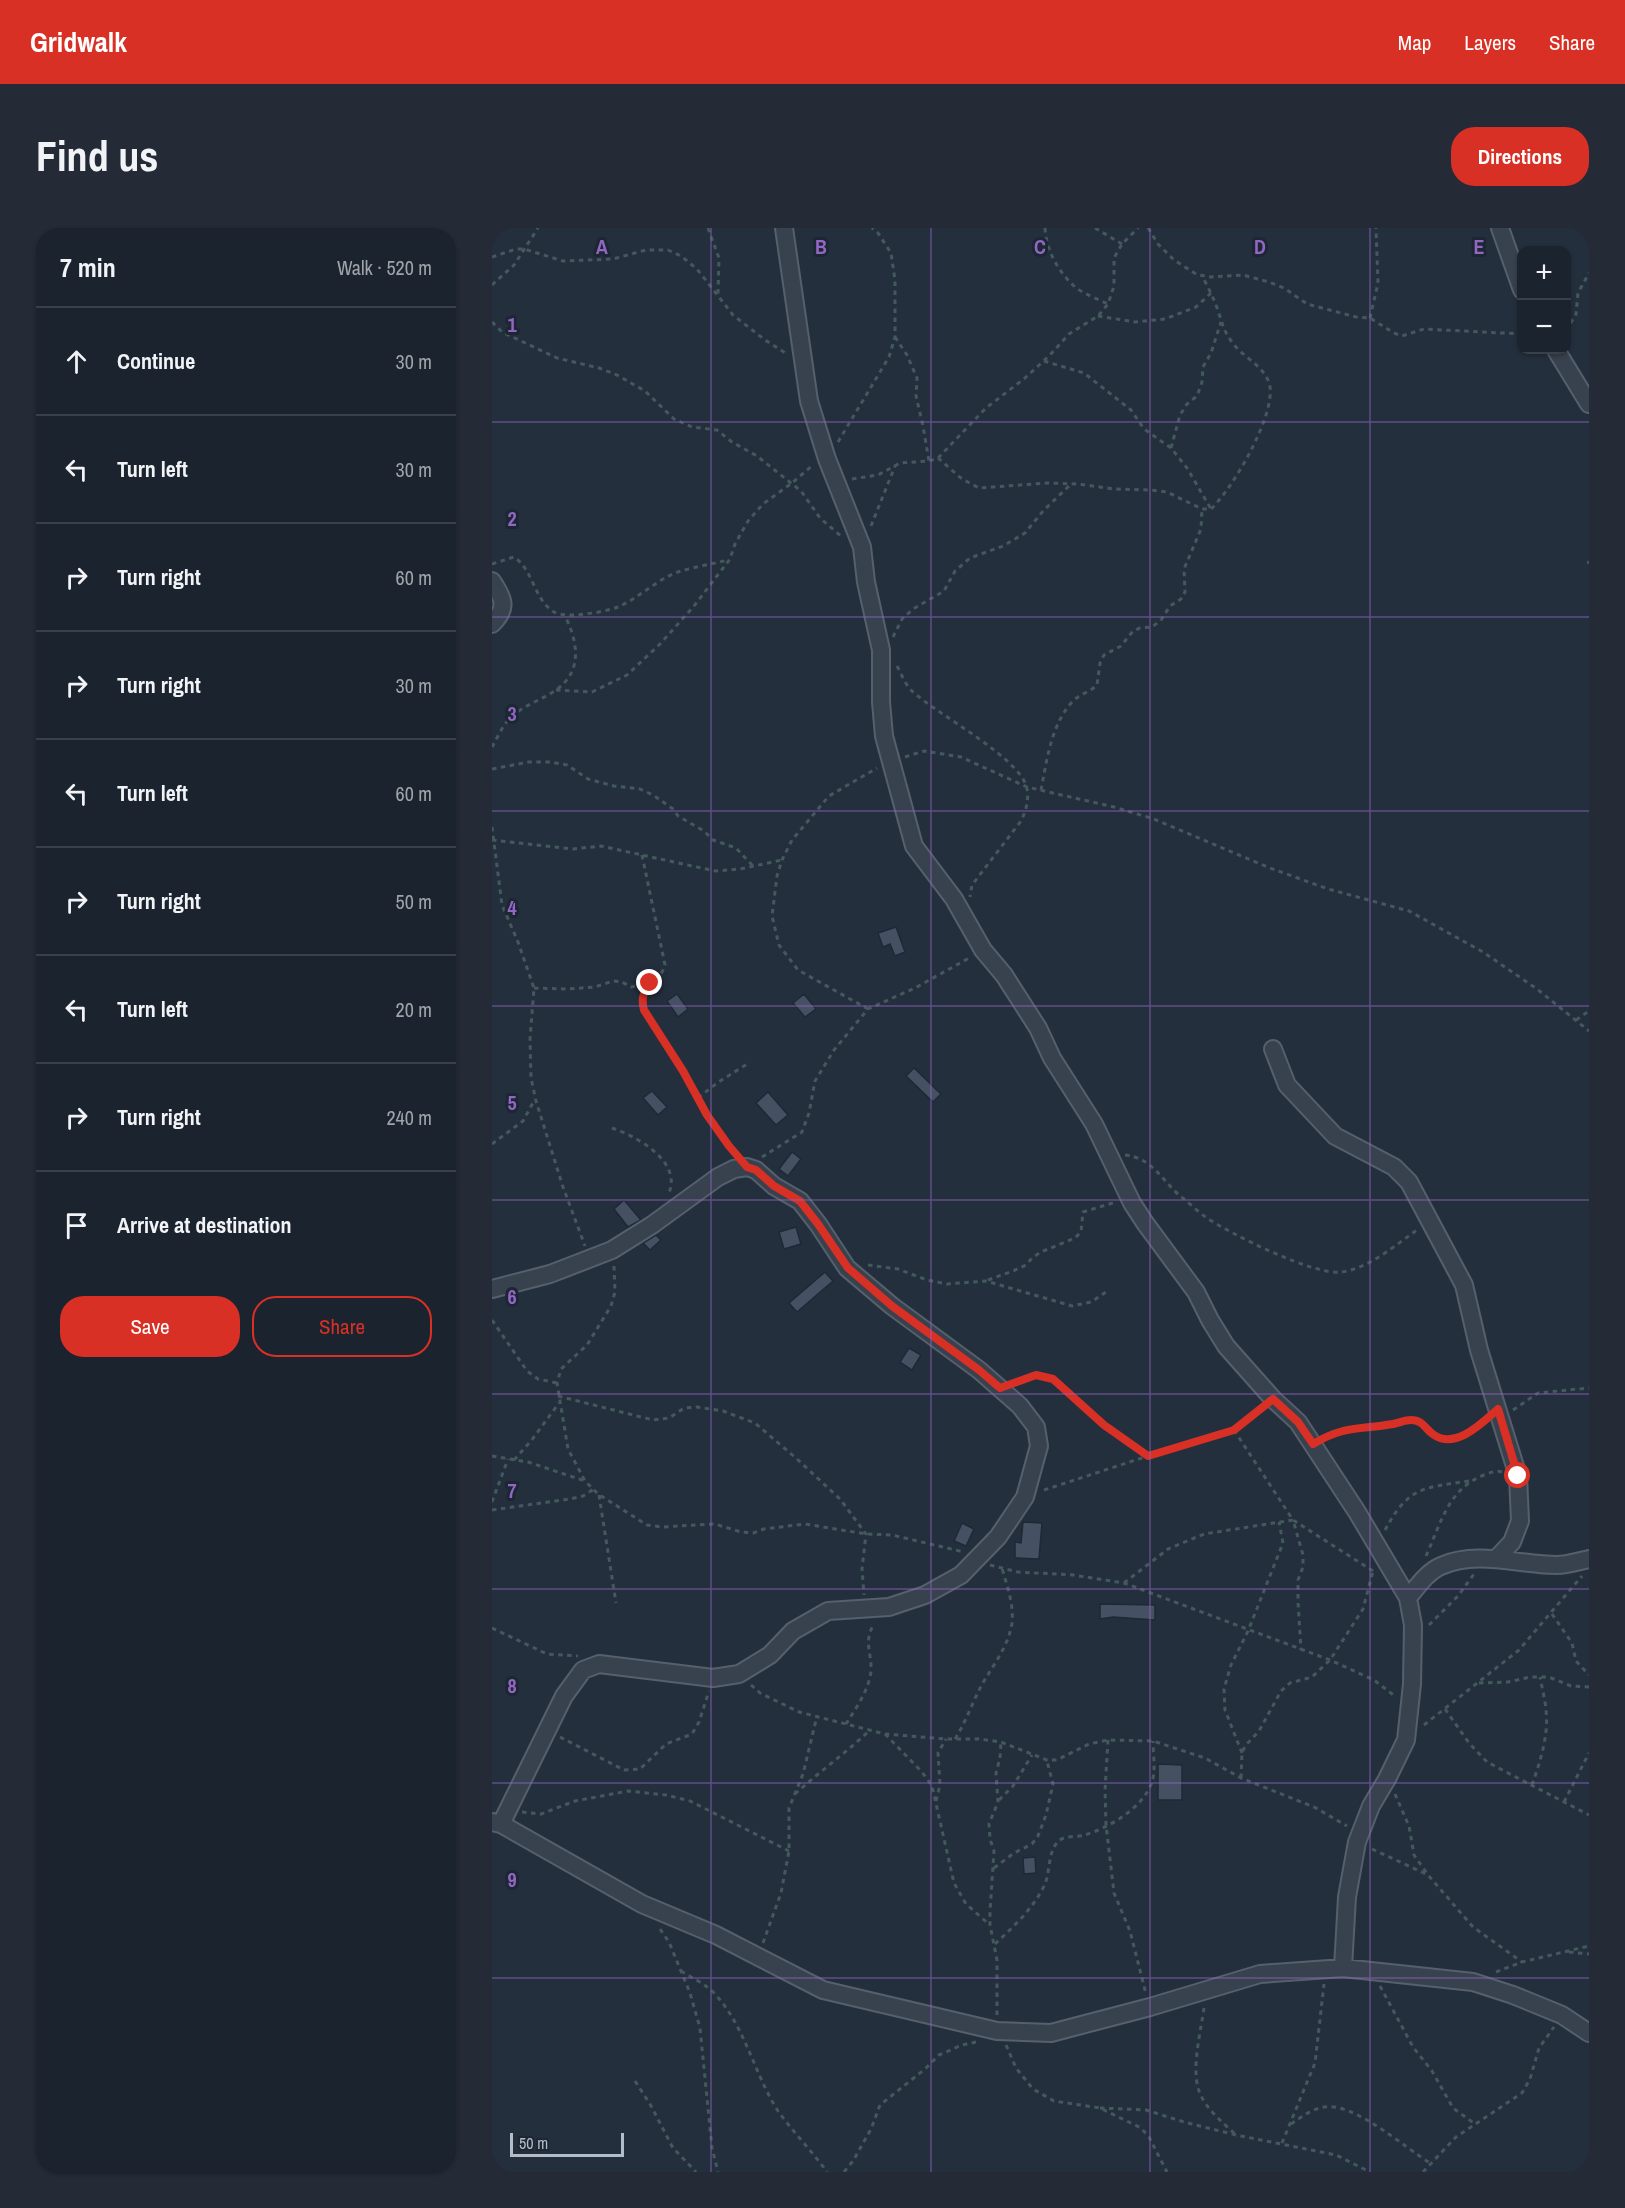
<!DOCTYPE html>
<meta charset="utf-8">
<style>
:root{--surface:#1b232e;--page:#242b36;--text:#f1f3f6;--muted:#a0a4aa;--line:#39404a;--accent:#d93025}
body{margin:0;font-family:"Archivo Narrow",sans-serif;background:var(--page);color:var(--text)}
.controls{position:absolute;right:18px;top:18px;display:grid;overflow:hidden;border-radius:12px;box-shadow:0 2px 4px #0004}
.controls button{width:54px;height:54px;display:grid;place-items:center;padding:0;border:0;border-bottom:2px solid var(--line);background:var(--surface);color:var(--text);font:30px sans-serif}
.scale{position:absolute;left:18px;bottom:15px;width:114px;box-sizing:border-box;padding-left:6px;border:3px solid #b4bcc9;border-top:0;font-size:16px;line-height:21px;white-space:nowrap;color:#b4bcc9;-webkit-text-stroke:4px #1d2633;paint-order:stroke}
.stop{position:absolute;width:18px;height:18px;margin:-14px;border:4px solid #d93025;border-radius:50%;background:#fff}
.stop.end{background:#d93025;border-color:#fff;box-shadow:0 2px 6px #0008}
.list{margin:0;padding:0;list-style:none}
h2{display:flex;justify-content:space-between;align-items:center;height:78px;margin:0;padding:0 24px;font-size:26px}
h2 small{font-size:20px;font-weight:400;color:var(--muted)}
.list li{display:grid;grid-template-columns:39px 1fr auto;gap:18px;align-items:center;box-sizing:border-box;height:108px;padding:0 24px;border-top:2px solid var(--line)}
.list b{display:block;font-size:22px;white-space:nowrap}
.list em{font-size:20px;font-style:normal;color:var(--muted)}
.actions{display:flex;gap:12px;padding:18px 24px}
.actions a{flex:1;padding:14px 0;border:2px solid var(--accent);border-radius:24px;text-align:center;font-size:21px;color:var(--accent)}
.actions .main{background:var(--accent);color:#fff}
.icon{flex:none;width:33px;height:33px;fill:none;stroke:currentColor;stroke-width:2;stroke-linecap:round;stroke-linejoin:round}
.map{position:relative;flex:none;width:1097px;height:1944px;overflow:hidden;border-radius:24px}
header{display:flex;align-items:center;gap:36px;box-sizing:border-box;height:84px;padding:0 30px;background:var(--accent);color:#fff}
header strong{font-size:28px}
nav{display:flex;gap:33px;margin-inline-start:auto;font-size:21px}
.intro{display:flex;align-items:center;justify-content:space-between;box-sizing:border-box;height:144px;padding:0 36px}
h1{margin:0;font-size:42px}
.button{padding:15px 27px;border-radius:24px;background:var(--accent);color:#fff;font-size:21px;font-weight:700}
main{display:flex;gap:36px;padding:0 36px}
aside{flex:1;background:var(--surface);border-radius:24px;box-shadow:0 2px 4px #0004}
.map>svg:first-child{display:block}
.building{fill:#455162;stroke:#1f2835;stroke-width:1.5}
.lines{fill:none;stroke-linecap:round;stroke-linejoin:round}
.minor-casing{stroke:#565f6c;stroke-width:20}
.path{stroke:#44595c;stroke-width:3;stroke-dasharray:4.5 4.5;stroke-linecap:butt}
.minor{stroke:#38414e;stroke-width:16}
.route{stroke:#d93025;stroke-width:8}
.grid{fill:none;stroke:#9266c3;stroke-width:1.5;stroke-opacity:0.55}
.grid-label{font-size:20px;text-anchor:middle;font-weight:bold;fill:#9266c3;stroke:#1d2633;stroke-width:6;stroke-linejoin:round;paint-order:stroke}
</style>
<header>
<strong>Gridwalk</strong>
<nav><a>Map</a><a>Layers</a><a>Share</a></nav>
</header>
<div class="intro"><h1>Find us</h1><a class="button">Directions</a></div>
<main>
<aside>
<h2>7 min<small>Walk · 520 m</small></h2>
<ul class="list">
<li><svg class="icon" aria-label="ahead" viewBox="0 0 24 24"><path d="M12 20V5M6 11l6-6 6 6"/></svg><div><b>Continue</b></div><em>30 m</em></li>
<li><svg class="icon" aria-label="left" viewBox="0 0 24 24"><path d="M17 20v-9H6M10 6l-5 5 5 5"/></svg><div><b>Turn left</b></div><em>30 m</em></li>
<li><svg class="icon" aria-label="right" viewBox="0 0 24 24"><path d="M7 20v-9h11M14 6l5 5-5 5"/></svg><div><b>Turn right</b></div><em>60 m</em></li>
<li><svg class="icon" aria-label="right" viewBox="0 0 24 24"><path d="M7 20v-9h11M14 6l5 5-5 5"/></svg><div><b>Turn right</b></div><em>30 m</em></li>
<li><svg class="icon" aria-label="left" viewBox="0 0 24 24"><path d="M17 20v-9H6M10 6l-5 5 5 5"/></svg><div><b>Turn left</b></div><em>60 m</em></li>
<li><svg class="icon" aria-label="right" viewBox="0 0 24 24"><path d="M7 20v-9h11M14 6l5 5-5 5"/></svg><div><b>Turn right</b></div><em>50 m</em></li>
<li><svg class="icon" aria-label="left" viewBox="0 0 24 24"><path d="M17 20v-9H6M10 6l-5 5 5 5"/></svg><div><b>Turn left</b></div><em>20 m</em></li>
<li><svg class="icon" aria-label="right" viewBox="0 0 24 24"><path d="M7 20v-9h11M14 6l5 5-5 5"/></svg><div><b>Turn right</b></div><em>240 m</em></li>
<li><svg class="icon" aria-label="arrive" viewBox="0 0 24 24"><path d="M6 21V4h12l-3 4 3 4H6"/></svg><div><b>Arrive at destination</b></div></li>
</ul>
<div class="actions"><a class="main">Save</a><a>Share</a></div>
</aside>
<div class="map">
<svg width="1097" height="1944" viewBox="0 0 1097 1944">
<rect width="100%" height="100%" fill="#242f3e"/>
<path class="building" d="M 404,699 L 413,724 L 403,728 L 398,716 L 391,719 L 386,705 Z
M 185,766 L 196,781 L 186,789 L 175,773 Z
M 312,766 L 324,781 L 313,789 L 301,775 Z
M 422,840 L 449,866 L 441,874 L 414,848 Z
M 160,863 L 175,879 L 166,887 L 151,870 Z
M 276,864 L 296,887 L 284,897 L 264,875 Z
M 300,924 L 309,931 L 296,948 L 287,941 Z
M 132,972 L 149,992 L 136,999 L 122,981 Z
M 304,999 L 309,1016 L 292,1021 L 287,1004 Z
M 164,1007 L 169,1012 L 158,1022 L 151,1015 Z
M 333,1044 L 341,1053 L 305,1084 L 297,1075 Z
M 417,1120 L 429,1127 L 420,1142 L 408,1134 Z
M 531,1294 L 550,1295 L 547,1331 L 523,1330 L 523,1314 L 529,1315 Z
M 470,1295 L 482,1301 L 474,1318 L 462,1313 Z
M 608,1376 L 663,1377 L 663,1392 L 621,1389 L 608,1391 Z
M 666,1536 L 690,1537 L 690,1572 L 666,1572 Z
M 543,1629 L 544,1645 L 532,1646 L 531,1630 Z"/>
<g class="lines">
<g class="minor-casing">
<path id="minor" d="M 292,0 L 317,173 L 335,231 L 370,319 L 374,354 L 389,422 L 389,474 L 392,508 L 422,618 L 462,671 L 491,722 L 512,747 L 546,800 L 560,830 L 602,896 L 640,975 L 653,995 L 704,1064 L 718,1092 L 734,1118 L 781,1171 L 806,1194 L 865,1284 L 916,1370 L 921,1397 L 920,1456 L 914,1512 L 895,1551 L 879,1578 L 865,1614 L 855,1669 L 851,1740
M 1008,0 L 1030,62
M 1064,122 L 1097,176
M 0,353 C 12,371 16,380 0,396
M 781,821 L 795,857 L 843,908 L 902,939 L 917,954 L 972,1057 L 987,1122 L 1026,1248 L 1028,1293 L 1020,1314 L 1004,1331
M 0,1061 L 58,1046 L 120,1022 L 160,997 L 226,949 L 242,941 L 255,939 L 264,942 L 282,958 L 308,973 L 326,996 L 355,1040 L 400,1078 L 487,1142 L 528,1178 L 544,1199 L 547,1218 L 533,1269 L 506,1309 L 469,1347 L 433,1367 L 397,1379 L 336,1383 L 301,1403 L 278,1427 L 247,1446 L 221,1450 L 107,1436 L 91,1442 L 72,1468 L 9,1596
M 916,1370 C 925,1359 935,1344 949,1338 C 985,1322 1027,1337 1065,1337 C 1075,1337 1087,1333 1097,1331
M 0,1594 L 9,1596 L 150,1676 L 224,1707 L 331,1762 L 505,1803 L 559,1805 L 658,1779 L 768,1746 L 851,1740 L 981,1754 L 1021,1767 L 1070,1787 L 1097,1805"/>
</g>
<path class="path" d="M 216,0 L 227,30 L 226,66
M 553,0 C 554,22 566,43 582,58 C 591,66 606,71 616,76
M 603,0 L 630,16
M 656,0 L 666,16 L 682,32 L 704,46 L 717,49 L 751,47 L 777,54 L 792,60 L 815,76 L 864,89 L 878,90 L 902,105 L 910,108 L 932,101 L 1030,106
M 0,29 L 24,21 L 32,21 L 71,33 L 121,31 L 154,22 L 176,22 L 189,28 L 205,41 L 241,87 L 273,112 L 295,126
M 0,57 L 22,37 L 46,0
M 606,88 L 643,94 L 673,91 L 704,79 L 719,65
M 878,90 L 886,55 L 884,0
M 0,94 L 10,104 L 65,130 L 107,140 L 125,147 L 153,163 L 182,191 L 200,199 L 225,202 L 240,214 L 265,228 L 309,263 L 328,290 L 350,309
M 1074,103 L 1084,86 L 1086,65 L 1097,45
M 403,109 L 415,127 L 425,150 L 424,168 L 431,198 L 437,233
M 552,133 L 592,145 L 639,182 L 652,201 L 679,220 L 695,240 L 719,281
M 346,214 L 397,129 L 403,109 L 403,52 L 399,25 L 386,5 L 380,0
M 679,220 L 688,187 L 695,176 L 705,168 L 710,154 L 711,139 L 719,125 L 729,94
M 446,230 L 470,251 L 487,260 L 555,255 L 586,256 L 622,261 L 658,262 L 675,264 L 710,281 L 719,281 C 741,260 782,190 778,159 C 775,139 750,129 740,114 C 731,103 729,90 724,77 C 720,67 715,57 710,48
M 360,251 L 386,247 L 408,235 L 437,233 L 446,230 L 494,180 L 533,150 L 558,127 L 577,106 L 606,88 L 616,76 L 622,58 L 622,30 L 630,16 L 646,0
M 379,298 L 403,238
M 0,336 L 22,329 C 41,341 42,372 62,384 C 74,391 113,384 126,379 C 147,370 164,352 186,344 C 202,339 220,336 236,332
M 1096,336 L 1097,333
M 401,409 L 410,391 L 421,381 L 452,363 L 463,343 L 478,330 L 511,318 L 533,305 L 552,282 L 578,257
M 405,438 C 409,445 413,456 419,462 C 442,485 530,530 535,561 C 537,572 534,583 529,593 L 480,657 L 478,669
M 64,462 L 100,464 L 135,447 L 168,416 L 202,378 L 238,331 L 243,316 L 256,293 L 271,276 L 300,255 L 321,237
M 0,519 C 5,510 10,499 17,491 C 31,477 48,473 64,462 C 91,443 86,414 73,388
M 413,529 L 432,523 L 469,529 L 535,559 L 622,579 L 662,591 L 778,640 L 836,661 L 917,683 L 991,724 L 1045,761 L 1097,803
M 0,541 L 37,534 L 58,534 L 75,537 L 96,551 L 122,558 L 148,561 L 161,567 L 181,581 L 186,588 L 212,603 L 221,612 L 244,620 L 261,638
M 549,562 C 555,532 559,496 581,473 C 588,466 598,464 605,457 L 608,435 L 612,427 L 629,418 L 641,403 L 648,400 L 660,399 L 669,392 L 678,378 L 689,371 L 693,364 L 692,341 L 709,301 L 710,281
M 0,599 L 10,677 L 26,714 L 42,760 L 38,811 L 39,850 L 44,873 L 71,959 L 93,1018
M 0,612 L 81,621 L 109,618 L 223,643 L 248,641 L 290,632
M 150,627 L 173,737 C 167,758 145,755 152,782 L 191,843 L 215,887 L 242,925
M 42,760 L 75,761 L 103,759 L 121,753 L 130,754 L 139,759 L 157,755
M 376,781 L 306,742 L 287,717 L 280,688 L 285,648 L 290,632 L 300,612 L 337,568 L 385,540
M 1084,792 L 1097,783
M 206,870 L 225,855 L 255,836
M 120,900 C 144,908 190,933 177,965
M 0,916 L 31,893 L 43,871
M 633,927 C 660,930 669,951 687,967 C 696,974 705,983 715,990 C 739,1006 822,1048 850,1044 C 879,1039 902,1018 925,1002
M 270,929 L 310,904 L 317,885 L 323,853 L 342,822 L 376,781 L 423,760 L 479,729
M 376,1037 L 406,1041 L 435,1052 L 455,1056 L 494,1053 L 580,1078 L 599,1074 L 617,1062
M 122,1038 L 123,1064 L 119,1078 L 95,1117 L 69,1141 L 65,1155 L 76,1221 L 93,1253 L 106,1266 L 155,1297 L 170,1299 L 223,1296 L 249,1304 L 261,1305 L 272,1301 L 313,1296 L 374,1306 L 400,1307 L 472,1324
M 496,1052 L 521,1043 L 534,1037 L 540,1030 L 549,1024 L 583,1010 L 589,1004 L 591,984 L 624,974
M 0,1092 L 35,1143 L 46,1151 L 65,1155
M 524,1154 L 544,1147 L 561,1151 L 612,1197 L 656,1228
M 66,1168 L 161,1192 L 177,1190 L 192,1180 L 205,1179 L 231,1183 L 263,1195 L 305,1231 L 348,1271 L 374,1306 L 370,1341 L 372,1367
M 1021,1182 L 1046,1165 L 1097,1160
M 742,1202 L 801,1292 L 881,1343
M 833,1209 C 843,1203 918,1189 928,1194 C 933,1196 936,1203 941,1206 C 949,1213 968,1210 977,1206 C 983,1203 989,1196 994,1191
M 0,1228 L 36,1234 L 93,1253
M 22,1232 L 39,1213 L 67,1175
M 552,1262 L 656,1228 L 742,1202 L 770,1179
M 107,1267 L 124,1375
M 0,1274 L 16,1231
M 0,1282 L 78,1271 L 91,1268 L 102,1261
M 893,1302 C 917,1258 931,1260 977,1253
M 934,1328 C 949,1295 956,1261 992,1247 C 998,1245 1003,1242 1010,1244
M 498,1337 L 526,1344 L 581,1347 L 632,1355 L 838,1432 L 882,1452 L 904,1469
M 632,1355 L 676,1321 L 712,1306 L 801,1292 L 811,1327 L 811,1339 L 806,1352 L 806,1374 L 809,1422
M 1060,1386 L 1080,1415 L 1084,1433 L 1097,1447
M 937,1397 L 966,1368 L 982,1346
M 0,1400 L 55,1426 L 86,1428
M 987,1455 L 1016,1454 L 1038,1449 L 1057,1449 L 1079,1458 L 1097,1459
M 259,1457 L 268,1465 L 307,1484 L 393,1506 L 454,1511 L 487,1511 L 509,1514 L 555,1532 L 565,1532 L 597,1516 L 616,1512 L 661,1513 L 713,1530 L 749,1550 L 822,1579 L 855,1598
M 953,1481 L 977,1515 L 995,1534 L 1097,1587
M 354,1496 C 364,1480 377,1462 379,1443 C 380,1425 371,1414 382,1396
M 932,1497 L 1027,1422 L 1090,1348
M 393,1506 L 430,1544 L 440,1558 L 462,1655 L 474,1676 L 498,1697
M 68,1509 L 132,1542 L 148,1541 L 174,1516 L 200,1506 L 207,1494 L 217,1463
M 463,1511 C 475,1492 481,1472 492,1453 C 503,1435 517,1416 520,1395 C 522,1376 515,1358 510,1340
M 616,1512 L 613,1562 L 614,1597 L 622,1665 L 638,1703 L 654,1766
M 750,1525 L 733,1482 L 732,1461 L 739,1437 L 756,1403 L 791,1315 L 787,1294
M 749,1550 L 750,1525 L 753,1518 L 767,1503 L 789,1463 L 798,1455 L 820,1449 L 838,1432 L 871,1381 L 881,1343
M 1040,1557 C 1048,1534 1057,1507 1054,1482 C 1053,1471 1050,1460 1048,1449
M 303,1566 C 327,1544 354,1525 378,1502
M 903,1566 L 917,1598 L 922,1627 L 936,1647 L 981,1699 L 1030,1734
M 507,1572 L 521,1558 L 540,1527
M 444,1573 L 448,1557 L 446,1525 L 454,1511
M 1072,1574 L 1097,1525
M 30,1584 L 49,1586 L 83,1573 L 136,1563 L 174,1567 L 198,1573 L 297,1623
M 880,1621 L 934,1646
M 502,1640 L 522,1625 L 540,1616 L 546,1608 L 554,1587 L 561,1556 L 555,1533
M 168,1701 L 177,1714 L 198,1765 L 208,1800 L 220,1920 L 226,1944
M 271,1715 L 289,1665 L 297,1623 L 297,1580 L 311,1546 L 325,1488
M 503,1716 C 522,1698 542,1680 553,1656 C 558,1644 556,1627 564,1616 C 570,1606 584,1610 593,1607 C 618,1599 651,1580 660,1554 C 664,1542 661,1525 661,1513
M 1077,1724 L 1097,1726
M 189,1743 C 199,1749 211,1755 220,1763 C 253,1796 261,1844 286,1883 C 301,1904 320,1923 335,1944
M 1004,1744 L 1030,1734 L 1097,1718
M 888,1758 L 921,1819 L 940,1843 L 961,1880 L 983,1896
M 712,1780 C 709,1802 699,1841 707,1863 C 713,1880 730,1894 743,1906
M 505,1787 L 505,1732 L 498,1697 L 498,1683 L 502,1623 L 498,1611 L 497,1596 L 506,1574 L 504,1545 L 508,1530 L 509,1514
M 514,1817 L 524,1840 L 541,1861 L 562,1873 L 608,1880 L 649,1900 L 657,1909 L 675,1944
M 143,1853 L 158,1876 L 181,1920 L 204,1944
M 608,1880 L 654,1882 L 692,1894 L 744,1907 L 844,1927 L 878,1944
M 799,1896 C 809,1889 820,1881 832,1879 C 862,1874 912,1919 938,1935
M 790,1915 L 823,1835 L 832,1756
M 352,1944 L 361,1933 L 379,1901 L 388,1877 L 433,1841 L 447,1827 L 470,1817 L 484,1814
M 931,1944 L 964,1909 L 1030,1865 L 1038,1851 L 1047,1820 L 1062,1799"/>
<use href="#minor" class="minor"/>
</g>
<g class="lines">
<path class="route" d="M 158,755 C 151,765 149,771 152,782 L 191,843 L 215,887 L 237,918 L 255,939 L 264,942 L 282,958 L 308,973 L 326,996 L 356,1040 L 400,1078 L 487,1142 L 508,1160 L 544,1147 L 561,1151 L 612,1197 L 656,1228 L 742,1202 L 781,1171 L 806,1194 L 821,1216 C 853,1197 867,1202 901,1196 C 907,1195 913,1192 919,1192 C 931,1192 933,1201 942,1207 C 964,1222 991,1194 1006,1181 L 1026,1248"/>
</g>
<path class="grid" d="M 219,0 L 219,1944M 439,0 L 439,1944M 658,0 L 658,1944M 878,0 L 878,1944M 0,194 L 1097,194M 0,389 L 1097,389M 0,583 L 1097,583M 0,778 L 1097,778M 0,972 L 1097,972M 0,1166 L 1097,1166M 0,1361 L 1097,1361M 0,1555 L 1097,1555M 0,1750 L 1097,1750"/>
<g class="grid-label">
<text x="110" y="26">A</text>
<text x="329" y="26">B</text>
<text x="548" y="26">C</text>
<text x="768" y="26">D</text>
<text x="987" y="26">E</text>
<text x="20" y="104">1</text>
<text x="20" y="298">2</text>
<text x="20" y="493">3</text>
<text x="20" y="687">4</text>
<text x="20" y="882">5</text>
<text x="20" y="1076">6</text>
<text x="20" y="1270">7</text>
<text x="20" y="1465">8</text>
<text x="20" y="1659">9</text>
</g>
</svg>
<div class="controls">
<button>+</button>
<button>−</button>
</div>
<div class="scale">50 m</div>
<div class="stop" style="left:1026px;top:1248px"></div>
<div class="stop end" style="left:158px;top:755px"></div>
</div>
</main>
